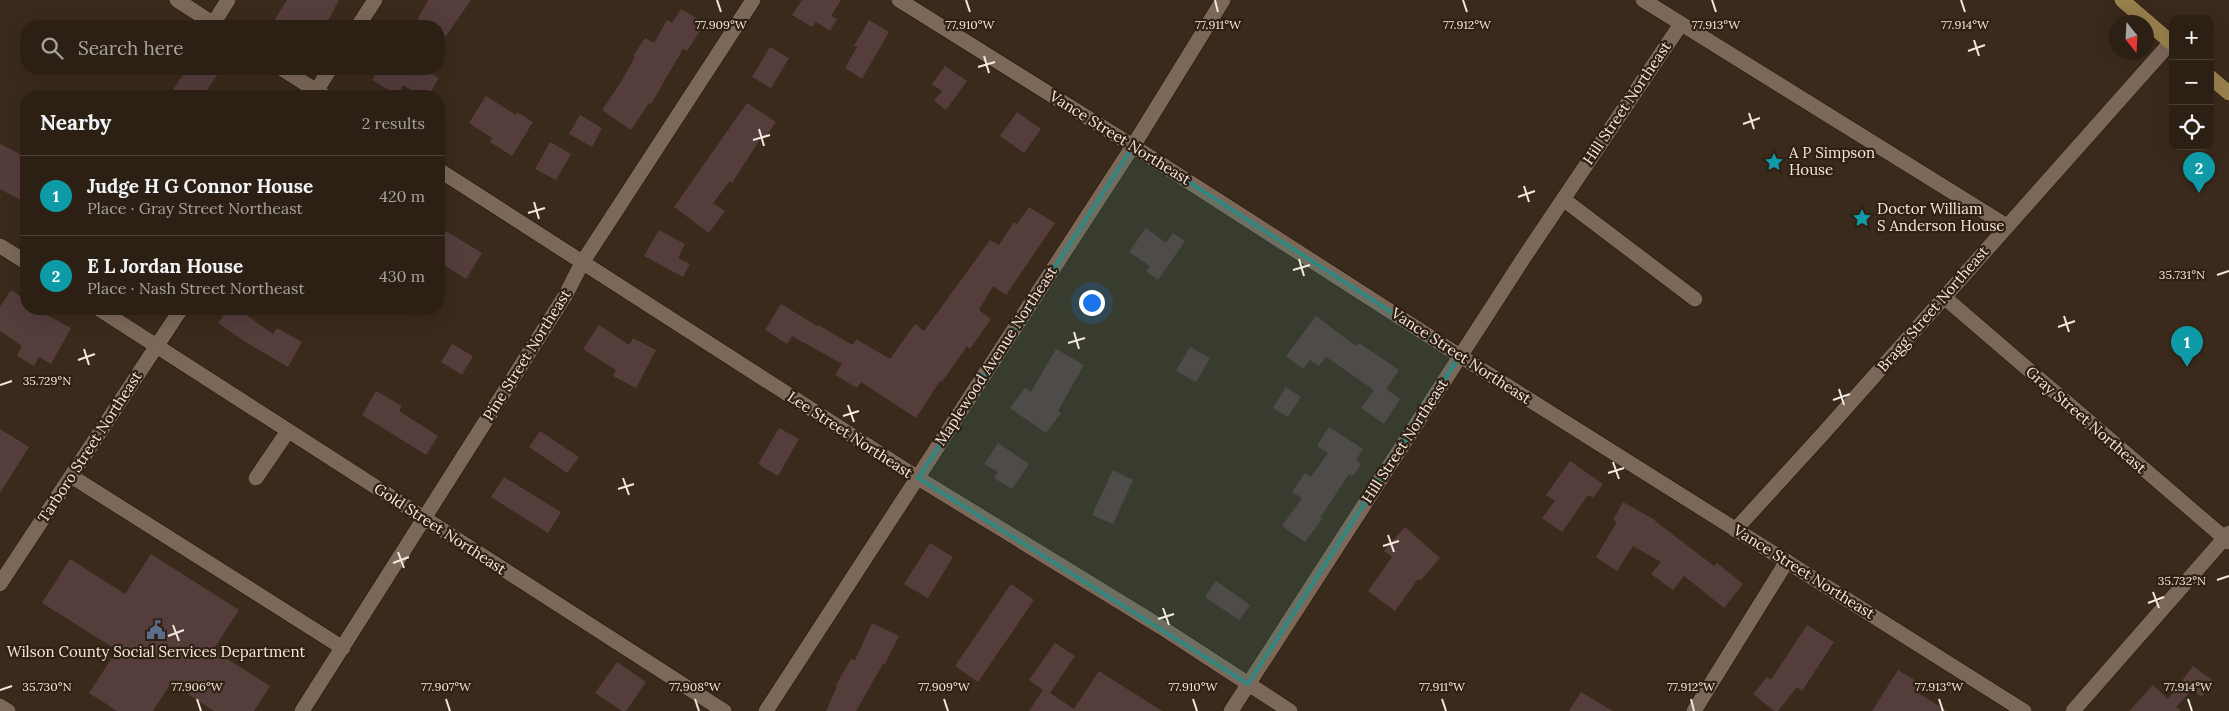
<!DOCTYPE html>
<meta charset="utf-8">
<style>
:root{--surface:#2c2015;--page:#382d22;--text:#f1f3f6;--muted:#a6a3a0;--line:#483e34;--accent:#fb87e5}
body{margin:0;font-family:Lora,serif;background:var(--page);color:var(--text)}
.controls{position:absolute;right:15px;top:15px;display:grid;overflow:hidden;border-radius:10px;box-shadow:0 5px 20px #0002}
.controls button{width:45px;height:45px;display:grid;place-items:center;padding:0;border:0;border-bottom:1px solid var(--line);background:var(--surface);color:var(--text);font:25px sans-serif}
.compass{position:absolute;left:2109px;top:15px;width:45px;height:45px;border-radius:50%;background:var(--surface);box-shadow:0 5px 20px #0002;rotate:162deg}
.you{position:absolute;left:1091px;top:302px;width:18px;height:18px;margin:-12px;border:4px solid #fff;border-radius:50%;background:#1a73e8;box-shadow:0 0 0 8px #1a73e833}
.badge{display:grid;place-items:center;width:32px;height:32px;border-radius:50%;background:var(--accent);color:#fff;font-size:16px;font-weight:700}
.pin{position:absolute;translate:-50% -41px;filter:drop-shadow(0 1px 2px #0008)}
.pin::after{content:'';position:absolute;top:26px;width:18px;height:15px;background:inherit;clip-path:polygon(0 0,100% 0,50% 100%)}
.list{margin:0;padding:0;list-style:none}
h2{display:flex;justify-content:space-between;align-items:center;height:65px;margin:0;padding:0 20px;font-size:21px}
h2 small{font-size:16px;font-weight:400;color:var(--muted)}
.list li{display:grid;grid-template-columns:32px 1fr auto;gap:15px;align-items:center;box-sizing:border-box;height:80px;padding:0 20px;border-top:1px solid var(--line)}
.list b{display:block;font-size:19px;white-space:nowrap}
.list p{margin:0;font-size:16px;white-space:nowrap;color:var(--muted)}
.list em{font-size:16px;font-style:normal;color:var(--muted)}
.icon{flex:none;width:28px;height:28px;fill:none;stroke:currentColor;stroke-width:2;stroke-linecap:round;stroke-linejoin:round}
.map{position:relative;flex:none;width:2229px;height:711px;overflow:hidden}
.search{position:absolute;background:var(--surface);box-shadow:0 5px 20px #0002;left:20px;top:20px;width:425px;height:55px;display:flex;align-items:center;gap:12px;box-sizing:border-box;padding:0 18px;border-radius:20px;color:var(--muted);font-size:19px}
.panel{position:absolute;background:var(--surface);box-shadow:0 5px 20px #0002;left:20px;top:90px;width:425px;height:225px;border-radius:20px}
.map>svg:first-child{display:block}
.building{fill:#553d3c}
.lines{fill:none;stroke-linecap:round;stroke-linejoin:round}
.minor-casing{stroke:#211206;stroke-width:16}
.major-casing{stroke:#211206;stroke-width:16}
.minor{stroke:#7b6859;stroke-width:15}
.major{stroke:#9a824e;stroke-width:15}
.marked{fill:#31877f;fill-opacity:0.2;stroke:#31877f;stroke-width:4;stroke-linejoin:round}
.ticks{fill:none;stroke:#f2e7de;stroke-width:2}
.labels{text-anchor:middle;stroke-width:4.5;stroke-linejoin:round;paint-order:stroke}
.street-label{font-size:15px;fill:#f2e7de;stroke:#302013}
.poi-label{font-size:15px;fill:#f2e7de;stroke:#302013;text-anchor:start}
.ticks-label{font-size:12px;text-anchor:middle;fill:#f2e7de;stroke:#302013;stroke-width:4.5;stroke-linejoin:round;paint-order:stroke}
</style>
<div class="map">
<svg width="2229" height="711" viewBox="0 0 2229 711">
<rect width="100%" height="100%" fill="#3a2a1c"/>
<path class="building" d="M 287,0 L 339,0 L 325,26 L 271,26 Z
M 428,0 L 471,0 L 439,46 L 439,26 L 414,26 Z
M 802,0 L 841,0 L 831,16 L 837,19 L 830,31 L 816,22 L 812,27 L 792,15 Z
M 681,9 L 705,23 L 687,51 L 683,49 L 651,104 L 649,103 L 631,130 L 602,110 L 619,85 L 635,57 L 633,56 L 645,38 L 654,43 L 667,20 L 672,23 Z
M 869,20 L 889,32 L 862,79 L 845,68 L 857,47 L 854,46 Z
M 770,47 L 789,58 L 771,88 L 752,77 Z
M 945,66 L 967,81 L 946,110 L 934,101 L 942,91 L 932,84 Z
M 187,69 L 221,69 L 203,96 L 169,96 Z
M 379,69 L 423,69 L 439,78 L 428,96 L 422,96 L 403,85 L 398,95 L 372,80 Z
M 486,96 L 516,115 L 517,112 L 533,122 L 512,156 L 490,142 L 492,138 L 469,123 Z
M 747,103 L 776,122 L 765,138 L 762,136 L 732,183 L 730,181 L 713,203 L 725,211 L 709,233 L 674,207 Z
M 1017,112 L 1041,129 L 1024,153 L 1000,136 Z
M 580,115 L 602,128 L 592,147 L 569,134 Z
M 550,142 L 571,154 L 556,180 L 535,169 Z
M 0,144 L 26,157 L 26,203 L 0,189 Z
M 1029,207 L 1055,223 L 1006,295 L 993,286 L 979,310 L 991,319 L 970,349 L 967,346 L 942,382 L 940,381 L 916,418 L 861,382 L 857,388 L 835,375 L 842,364 L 792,336 L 787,344 L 765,330 L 781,304 L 817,326 L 818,325 L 853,345 L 856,339 L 890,359 L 915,324 L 924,331 L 990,240 L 999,245 L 1014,222 L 1017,224 Z
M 439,227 L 482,253 L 466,279 L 439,262 Z
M 1146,228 L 1166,243 L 1173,233 L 1185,241 L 1158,280 L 1146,271 L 1150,266 L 1129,252 Z
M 659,230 L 685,244 L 678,258 L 690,264 L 683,277 L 644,256 Z
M 11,290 L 26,300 L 26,309 L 36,309 L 71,328 L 51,364 L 39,357 L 34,366 L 17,356 L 22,346 L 0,331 L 0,307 Z
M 228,309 L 238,309 L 273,334 L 277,328 L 302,342 L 288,367 L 247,343 L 218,323 Z
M 1316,316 L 1356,346 L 1359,343 L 1399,370 L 1386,389 L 1400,399 L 1384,424 L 1361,408 L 1374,390 L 1326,357 L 1319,366 L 1310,360 L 1303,369 L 1286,356 Z
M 599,325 L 629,345 L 633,338 L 656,350 L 636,388 L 613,376 L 616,370 L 583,349 Z
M 452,344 L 473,356 L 462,375 L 441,362 Z
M 1190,347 L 1210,358 L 1196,382 L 1176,371 Z
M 1056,349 L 1084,365 L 1058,411 L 1061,413 L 1046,433 L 1010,408 L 1025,388 L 1031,392 Z
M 1286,387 L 1301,397 L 1288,417 L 1273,408 Z
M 376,391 L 402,406 L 399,411 L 438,436 L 426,455 L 362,415 Z
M 1329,427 L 1363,449 L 1356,460 L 1361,464 L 1353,476 L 1349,474 L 1320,518 L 1322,519 L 1305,542 L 1282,526 L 1302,498 L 1292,492 L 1305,473 L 1311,477 L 1328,453 L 1317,446 Z
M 779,428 L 799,439 L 778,476 L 758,464 Z
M 0,429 L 29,447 L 0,493 Z
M 540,431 L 579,457 L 567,473 L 529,447 Z
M 998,443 L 1029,464 L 1012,489 L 994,478 L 998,472 L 984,464 Z
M 1570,461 L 1603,484 L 1593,498 L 1588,495 L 1562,532 L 1542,518 L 1555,501 L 1546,495 Z
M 1113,470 L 1133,480 L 1113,524 L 1092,515 Z
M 504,477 L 561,512 L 548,533 L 491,497 Z
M 1623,502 L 1655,520 L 1655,521 L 1714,566 L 1717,563 L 1743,584 L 1724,608 L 1684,576 L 1673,590 L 1651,574 L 1661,562 L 1633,546 L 1617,571 L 1596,557 L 1617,522 L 1613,520 Z
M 1405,527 L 1440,558 L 1420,581 L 1418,579 L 1395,611 L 1368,591 L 1392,557 L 1384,551 Z
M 930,543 L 953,557 L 928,598 L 904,584 Z
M 151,554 L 239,610 L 213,650 L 270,686 L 254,711 L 214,711 L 171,683 L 153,711 L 117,711 L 89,693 L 117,650 L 42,603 L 70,559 L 125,594 Z
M 1216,581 L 1250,605 L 1239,620 L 1205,597 Z
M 1011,584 L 1034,600 L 978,682 L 955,666 Z
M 872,623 L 899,636 L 885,664 L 883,664 L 856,711 L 826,711 L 837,686 L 836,685 L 851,659 L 855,660 Z
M 1807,625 L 1834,642 L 1802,691 L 1797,687 L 1778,711 L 1774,711 L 1753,694 L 1767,677 L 1771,680 Z
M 1055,643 L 1075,656 L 1050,693 L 1074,709 L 1099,671 L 1162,711 L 1029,711 L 1043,690 L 1029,680 Z
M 617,662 L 646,682 L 626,711 L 622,711 L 595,693 Z
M 2193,666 L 2213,681 L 2202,697 L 2192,690 L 2176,707 L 2181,711 L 2129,711 L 2153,685 L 2168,699 Z
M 1898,670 L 1923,685 L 1918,693 L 1947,711 L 1872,711 Z
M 1581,692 L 1613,711 L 1569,711 Z"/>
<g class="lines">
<g class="minor-casing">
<path id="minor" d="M 177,0 L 217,26
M 899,0 L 1133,146 L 1460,356 L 2024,711
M 1643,0 L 2007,226
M 213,24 L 228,0
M 358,26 L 375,0
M 282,69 L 325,96
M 313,96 L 330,69
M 439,170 L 918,478 L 1161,627 L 1290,711
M 1563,199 L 1695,299
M 0,246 L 26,262
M 1944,297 L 2229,542
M 99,309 L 724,711
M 71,476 L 343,648
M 256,478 L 288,431
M 1735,530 L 1821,436 L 2171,42
M 0,584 L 181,309
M 0,706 L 8,711
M 302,711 L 565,296 L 582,263 L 753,0
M 766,711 L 1133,146 L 1223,0
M 1231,711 L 1523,259 L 1681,24
M 1694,711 L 1787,561
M 2073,711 L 2229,533"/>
</g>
<g class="major-casing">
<path id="major" d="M 2122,0 L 2173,44
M 2210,77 L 2229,93"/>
</g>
<use href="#minor" class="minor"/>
<use href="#major" class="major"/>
</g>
<path class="marked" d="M 1133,146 L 1460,356 L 1248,684 L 918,478 Z"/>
<path class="ticks" d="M 717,0 L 721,12M 966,0 L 970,12M 1215,0 L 1218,12M 1463,0 L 1467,12M 1712,0 L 1716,12M 1961,0 L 1965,12M 1974,40 L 1979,56M 1968,51 L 1985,45M 984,56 L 989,73M 978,67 L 995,62M 1749,113 L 1754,129M 1743,124 L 1760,118M 759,129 L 764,146M 753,140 L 770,135M 1524,186 L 1529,202M 1518,197 L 1535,191M 534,202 L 539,219M 528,213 L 545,208M 1299,259 L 1304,276M 1293,270 L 1310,265M 2217,275 L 2229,271M 2064,316 L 2069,332M 2058,327 L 2075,321M 1074,332 L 1079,349M 1068,343 L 1085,338M 84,349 L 89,365M 78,360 L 95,354M 0,385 L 12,381M 1839,389 L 1844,405M 1833,400 L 1850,394M 848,405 L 854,422M 843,416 L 859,411M 1613,462 L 1619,479M 1608,473 L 1624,468M 623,478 L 629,495M 618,489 L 634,484M 1388,535 L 1394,552M 1383,546 L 1399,541M 398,552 L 404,568M 393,563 L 409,557M 2217,580 L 2229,576M 2153,592 L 2159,608M 2148,603 L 2164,597M 1163,608 L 1169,625M 1158,619 L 1174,614M 173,625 L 179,641M 168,636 L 184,630M 0,690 L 12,686M 197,699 L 201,711M 446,699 L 450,711M 695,699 L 699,711M 944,699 L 948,711M 1193,699 L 1197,711M 1442,699 L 1446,711M 1691,699 L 1694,711M 1939,699 L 1943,711M 2188,699 L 2192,711"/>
<defs>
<g id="sight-bare" transform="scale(1.5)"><path d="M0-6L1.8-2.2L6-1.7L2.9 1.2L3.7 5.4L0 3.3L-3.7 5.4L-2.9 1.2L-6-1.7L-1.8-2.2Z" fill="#0f9aa8" stroke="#302013" stroke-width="2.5" paint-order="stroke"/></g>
<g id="civic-bare" transform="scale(1.5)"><path d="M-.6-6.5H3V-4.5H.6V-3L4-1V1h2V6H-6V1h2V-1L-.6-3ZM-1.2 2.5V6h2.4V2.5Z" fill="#5c6f8a" stroke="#302013" stroke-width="2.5" paint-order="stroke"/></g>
</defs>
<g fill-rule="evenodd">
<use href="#sight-bare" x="1774" y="162"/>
<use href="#sight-bare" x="1862" y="218"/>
<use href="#civic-bare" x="156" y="630"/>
</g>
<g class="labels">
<g class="street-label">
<text transform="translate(1627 103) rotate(-56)" y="5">Hill Street Northeast</text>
<text transform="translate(1120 138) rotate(32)" y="5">Vance Street Northeast</text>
<text transform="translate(1933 309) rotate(-49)" y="5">Bragg Street Northeast</text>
<text transform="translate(527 355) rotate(-58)" y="5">Pine Street Northeast</text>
<text transform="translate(996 356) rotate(-57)" y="5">Maplewood Avenue Northeast</text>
<text transform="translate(1461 356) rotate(33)" y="5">Vance Street Northeast</text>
<text transform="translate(2086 420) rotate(41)" y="5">Gray Street Northeast</text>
<text transform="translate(850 435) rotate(33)" y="5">Lee Street Northeast</text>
<text transform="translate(1405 441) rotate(-57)" y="5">Hill Street Northeast</text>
<text transform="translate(90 447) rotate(-57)" y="5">Tarboro Street Northeast</text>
<text transform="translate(440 529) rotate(33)" y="5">Gold Street Northeast</text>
<text transform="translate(1804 572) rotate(32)" y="5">Vance Street Northeast</text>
</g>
<g class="poi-label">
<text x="1789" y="158">A P Simpson<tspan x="1789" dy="17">House</tspan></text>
<text x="1877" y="214">Doctor William<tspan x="1877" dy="17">S Anderson House</tspan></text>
<text x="156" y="657" text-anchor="middle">Wilson County Social Services Department</text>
</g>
</g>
<g class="ticks-label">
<text x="721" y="29">77.909°W</text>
<text x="970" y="29">77.910°W</text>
<text x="1218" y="29">77.911°W</text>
<text x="1467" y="29">77.912°W</text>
<text x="1716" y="29">77.913°W</text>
<text x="1965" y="29">77.914°W</text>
<text x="2182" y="279">35.731°N</text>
<text x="47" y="385">35.729°N</text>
<text x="2182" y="585">35.732°N</text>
<text x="47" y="691">35.730°N</text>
<text x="197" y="691">77.906°W</text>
<text x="446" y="691">77.907°W</text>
<text x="695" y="691">77.908°W</text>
<text x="944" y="691">77.909°W</text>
<text x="1193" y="691">77.910°W</text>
<text x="1442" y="691">77.911°W</text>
<text x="1691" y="691">77.912°W</text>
<text x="1939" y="691">77.913°W</text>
<text x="2188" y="691">77.914°W</text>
</g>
</svg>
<div class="controls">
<button>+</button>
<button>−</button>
<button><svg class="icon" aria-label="locate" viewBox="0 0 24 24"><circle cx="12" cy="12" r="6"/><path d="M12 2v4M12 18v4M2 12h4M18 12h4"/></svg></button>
</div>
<svg class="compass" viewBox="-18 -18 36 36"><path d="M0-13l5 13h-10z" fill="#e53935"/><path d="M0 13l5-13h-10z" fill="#a6a3a0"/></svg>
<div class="you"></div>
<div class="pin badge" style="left:2187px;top:367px;background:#0f9aa8">1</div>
<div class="pin badge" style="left:2199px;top:193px;background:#0f9aa8">2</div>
<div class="search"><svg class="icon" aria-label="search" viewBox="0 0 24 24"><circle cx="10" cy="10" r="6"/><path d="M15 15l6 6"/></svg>Search here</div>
<section class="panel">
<h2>Nearby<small>2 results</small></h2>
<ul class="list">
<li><span class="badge" style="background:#0f9aa8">1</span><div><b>Judge H G Connor House</b><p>Place · Gray Street Northeast</p></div><em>420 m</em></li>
<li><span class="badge" style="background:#0f9aa8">2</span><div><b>E L Jordan House</b><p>Place · Nash Street Northeast</p></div><em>430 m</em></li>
</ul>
</section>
</div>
